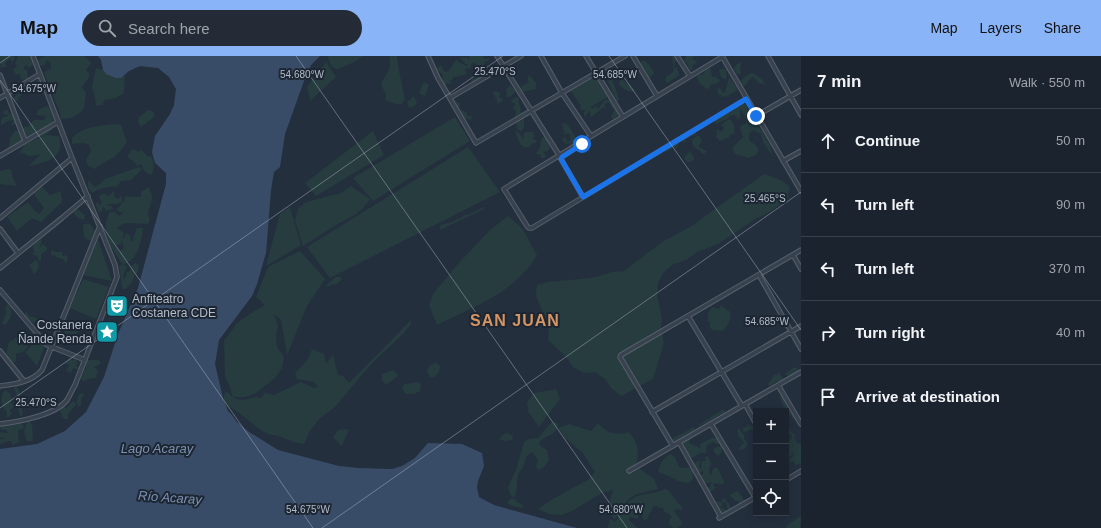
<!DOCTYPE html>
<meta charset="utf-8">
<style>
:root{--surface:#1b232e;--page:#242b36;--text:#f1f3f6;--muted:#a0a4aa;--line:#39404a;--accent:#8ab4f8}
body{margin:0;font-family:Arial,sans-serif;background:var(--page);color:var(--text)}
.controls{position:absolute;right:12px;bottom:12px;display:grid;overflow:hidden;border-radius:0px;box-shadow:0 2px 10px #0003}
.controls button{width:36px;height:36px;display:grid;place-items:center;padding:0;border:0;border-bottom:1px solid var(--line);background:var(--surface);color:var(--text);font:20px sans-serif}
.stop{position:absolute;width:12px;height:12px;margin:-9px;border:3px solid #1a73e8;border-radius:50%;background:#fff}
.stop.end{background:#1a73e8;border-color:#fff;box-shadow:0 1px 4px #0008}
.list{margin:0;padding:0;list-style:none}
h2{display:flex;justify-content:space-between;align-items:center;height:52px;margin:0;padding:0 16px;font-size:17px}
h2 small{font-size:13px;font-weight:400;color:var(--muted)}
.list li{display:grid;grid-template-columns:26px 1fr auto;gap:12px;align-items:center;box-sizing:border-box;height:64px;padding:0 16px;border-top:1px solid var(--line)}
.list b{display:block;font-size:15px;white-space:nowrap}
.list em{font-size:13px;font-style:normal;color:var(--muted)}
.icon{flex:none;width:22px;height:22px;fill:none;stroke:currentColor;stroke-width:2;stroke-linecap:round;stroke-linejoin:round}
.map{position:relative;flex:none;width:801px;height:472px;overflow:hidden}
header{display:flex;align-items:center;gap:24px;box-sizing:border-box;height:56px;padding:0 20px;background:var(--accent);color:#111}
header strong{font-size:19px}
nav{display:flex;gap:22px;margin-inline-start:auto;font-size:14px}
.search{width:280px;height:36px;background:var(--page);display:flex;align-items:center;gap:10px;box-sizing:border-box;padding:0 14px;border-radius:22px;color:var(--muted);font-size:15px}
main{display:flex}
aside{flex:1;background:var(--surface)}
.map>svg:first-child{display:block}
.green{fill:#263c3f}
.water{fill:#394c67}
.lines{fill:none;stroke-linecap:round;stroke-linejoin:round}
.minor-casing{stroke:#565f6c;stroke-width:5.5}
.minor{stroke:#38414e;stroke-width:3.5}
.route{stroke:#1a73e8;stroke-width:5}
.ticks{fill:none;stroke:#b4bcc9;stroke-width:1;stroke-opacity:0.45}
.labels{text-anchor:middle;stroke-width:4;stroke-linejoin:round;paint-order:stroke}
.poi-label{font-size:12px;fill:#b4bcc9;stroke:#1d2633;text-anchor:start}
.water-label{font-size:13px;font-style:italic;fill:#7c92b1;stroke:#1d2633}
.district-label{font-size:16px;font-weight:bold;letter-spacing:1px;fill:#d59563;stroke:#1d2633}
.ticks-label{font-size:10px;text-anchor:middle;fill:#b4bcc9;stroke:#1d2633;stroke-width:4;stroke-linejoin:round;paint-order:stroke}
</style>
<header>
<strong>Map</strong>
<div class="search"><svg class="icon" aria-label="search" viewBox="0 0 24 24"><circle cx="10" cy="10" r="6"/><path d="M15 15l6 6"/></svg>Search here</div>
<nav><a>Map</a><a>Layers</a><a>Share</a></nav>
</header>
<main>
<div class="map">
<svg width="801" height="472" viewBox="0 0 801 472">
<rect width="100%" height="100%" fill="#242f3e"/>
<path class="green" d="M 0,0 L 14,0 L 15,2 L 12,7 L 10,3 L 5,7 L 7,10 L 1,12 Z
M 18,0 L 34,0 L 33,3 L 33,9 L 29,12 L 26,9 L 24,11 L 24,13 L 27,14 L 28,23 L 21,24 L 20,18 L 16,19 L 13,13 L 17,10 L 15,7 Z
M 45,0 L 85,0 L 91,7 L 86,14 L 89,17 L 89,21 L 82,31 L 86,37 L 84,52 L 81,56 L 71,62 L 61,63 L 60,57 L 44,17 L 47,14 L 51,13 L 51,8 L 47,4 L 44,10 L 39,9 L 38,4 Z
M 328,0 L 364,0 L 354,6 L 338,13 C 332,13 329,6 328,0 Z
M 389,0 L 397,0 L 399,15 L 405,43 L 402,48 L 396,48 L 385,44 L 386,39 L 381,28 C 387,15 392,16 389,0 Z
M 469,0 L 483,0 L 484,3 L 490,2 L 490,3 L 484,7 L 485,11 L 482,9 L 478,10 L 474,7 L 471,8 L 471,12 L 465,13 L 467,18 L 455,21 L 453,20 L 453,23 L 450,25 L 452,27 L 450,28 L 448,27 L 445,29 L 442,26 L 443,23 L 442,18 L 436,13 L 437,12 L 441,9 L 444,14 L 444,16 L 449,15 L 456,4 L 464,9 L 467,10 L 468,8 L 465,8 L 461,2 L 463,1 L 464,3 L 466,1 L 470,4 Z
M 672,0 L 675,0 L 677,5 L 674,7 L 675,12 L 677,12 L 679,19 L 668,27 L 665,25 L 666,21 L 672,17 L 674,15 Z
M 686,0 L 695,0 L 692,2 L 693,4 L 697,5 L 697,6 L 692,10 L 693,13 L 691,14 L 688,11 L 688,8 L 684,5 Z
M 643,4 C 647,5 652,12 654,17 L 650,22 L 648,21 L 641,9 L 641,6 Z
M 326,6 L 336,21 L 310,45 L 307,31 Z
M 742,6 L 740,12 L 741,17 L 739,19 L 736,17 L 734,12 L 737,8 Z
M 96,12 L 103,14 L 106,18 L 112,17 L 125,20 L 124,37 L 116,42 L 105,44 L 102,49 L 96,50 L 95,41 L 92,31 Z
M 710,12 L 711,13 L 712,21 L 714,20 L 720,24 L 717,28 C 708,29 714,26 708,33 L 705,32 L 704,30 L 700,28 L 697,21 L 698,19 L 703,18 L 706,14 Z
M 485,13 L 487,14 L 486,18 L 476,23 L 473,26 L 471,25 L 472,23 L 477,21 L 477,19 L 478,18 L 479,20 L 482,17 L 480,17 L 479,16 Z
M 720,13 L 727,14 L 726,18 L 727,19 L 726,23 L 724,23 L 721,21 L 719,15 Z
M 751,17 C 756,17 763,24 765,28 L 759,27 L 753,21 C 748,24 747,28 744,30 L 741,29 L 742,23 Z
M 529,19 L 536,27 L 536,33 L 521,36 L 519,33 L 521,31 L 529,26 L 527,24 Z
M 595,21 L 608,41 L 590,51 L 593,53 L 595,50 L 597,52 L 599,52 C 608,36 612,45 619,57 L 616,62 L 613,63 L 611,61 L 614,54 L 608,46 L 605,48 L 605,54 L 604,51 L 591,61 L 590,55 L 585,60 L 584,59 L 584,56 L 586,54 L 582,54 L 580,52 L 581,50 L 571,35 Z
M 729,21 L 738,34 L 725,41 L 718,38 L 717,33 L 720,32 L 723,37 L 725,36 Z
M 38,23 L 41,24 L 42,30 L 45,33 L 42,36 L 37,38 L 35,33 L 31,30 L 34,29 Z
M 611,23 C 614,27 618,39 619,44 L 617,46 L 608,25 Z
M 621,23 L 623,24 L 627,28 L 632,30 L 635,35 C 629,37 621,32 619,28 Z
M 424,26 L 429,29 L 425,40 L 419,37 Z
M 510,29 L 514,32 L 516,35 L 510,41 L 508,41 L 506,40 L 507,37 L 506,34 Z
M 21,34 L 24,35 L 24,38 L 21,39 L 17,45 L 14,45 L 13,43 Z
M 496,35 L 500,37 L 499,41 L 502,42 L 503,45 L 497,48 L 497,43 L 495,41 L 495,39 L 492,38 Z
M 414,40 L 417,46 L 415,50 L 409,52 L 407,46 Z
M 518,41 C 519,47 520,51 521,57 L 527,54 L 529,55 L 529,58 L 524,61 L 524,72 L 521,75 L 517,73 L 516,69 L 517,65 L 514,64 L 516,55 L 513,53 L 515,48 L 511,45 L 515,42 Z
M 451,44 L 460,47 L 459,53 L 466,56 L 468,60 L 472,60 L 471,64 L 465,62 L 464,64 L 456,58 C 456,52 452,51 451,44 Z
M 736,46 L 739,46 L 740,51 L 742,46 L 746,49 L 770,89 L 772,96 L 771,98 L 763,86 L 761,78 L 753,74 L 749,78 L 749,84 C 754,89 762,90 756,99 L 748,102 C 741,98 733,102 733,91 L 743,81 L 740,72 L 741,70 L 746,67 L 745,61 L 740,52 L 740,61 L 738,63 L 736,63 L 737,60 L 731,59 L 727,63 L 716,68 L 714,64 L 733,52 L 732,49 Z
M 48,50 L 51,53 L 51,56 L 54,58 L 55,63 L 51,67 L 53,72 C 49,78 41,81 34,82 L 32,79 L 30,81 L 27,80 L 30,85 L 26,88 L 45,79 L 59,80 C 66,101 46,107 29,110 L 40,99 L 28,100 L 24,97 L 19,98 L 25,88 L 8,97 L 10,82 L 15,75 L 18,75 L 26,70 L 28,71 L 34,64 L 44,64 L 46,60 L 36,59 L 38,54 L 41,53 L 44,51 Z
M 5,54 L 8,54 L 9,58 L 18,58 L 19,73 L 17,72 L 16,68 L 11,69 L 14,64 C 10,64 5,67 1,69 L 1,65 L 3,61 L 7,61 L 8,59 L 3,58 Z
M 148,54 L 153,55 L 155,60 L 141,71 L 138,66 L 139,61 Z
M 455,61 L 470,85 L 373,145 L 353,122 Z
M 729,63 C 735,66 734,72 735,78 L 731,78 L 729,81 L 720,85 L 716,81 L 717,78 L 716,75 L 717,73 L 719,75 L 723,75 L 724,71 L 721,69 Z
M 564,67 L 568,69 L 577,84 L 570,90 L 569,87 L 566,88 L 562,84 L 563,81 L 566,82 L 567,86 L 571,84 L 570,79 L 568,77 L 564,79 L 563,78 L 565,76 L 563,74 L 563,70 L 561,69 Z
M 115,68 L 121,69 L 127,86 C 123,91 119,97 114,101 C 108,105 100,108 95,113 L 88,110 L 86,104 L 91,95 L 89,89 L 84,87 L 72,88 L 72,82 C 83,70 100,70 115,68 Z
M 373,75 L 384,99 L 316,140 L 305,127 Z
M 517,75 L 524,83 L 523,79 L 526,76 L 533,76 L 535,81 L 533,81 L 533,83 L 537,85 L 535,87 L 531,88 L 531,90 L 525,92 L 520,88 L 515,76 Z
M 695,76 L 697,78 L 686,83 L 685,86 L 683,87 L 682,85 L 679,87 L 677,92 L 673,92 L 665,96 L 663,95 Z
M 697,80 L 699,80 L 702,84 L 699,90 L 700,92 L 707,95 L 704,98 L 701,97 L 700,94 L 698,94 L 693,90 L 692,84 Z
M 543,81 L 545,81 L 549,88 L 550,93 L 546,96 L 543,95 L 546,101 L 543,102 L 541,102 L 541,99 L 537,98 L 536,97 L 540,92 L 541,84 Z
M 468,91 L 500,136 L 330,222 L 307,191 Z
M 132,93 L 136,94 L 137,96 L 142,94 L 148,101 L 151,100 C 154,106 155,111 152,118 L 149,119 L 146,116 L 144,115 L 141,108 L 137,110 L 133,105 L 127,101 Z
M 690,95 L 695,103 L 691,106 L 687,106 L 684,102 Z
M 139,111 L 142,113 L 131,124 L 121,125 L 117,131 C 110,129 98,133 92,137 L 88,132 L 88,124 L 95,131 L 101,127 L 105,123 Z
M 9,113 L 12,115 L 12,120 L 17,130 L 0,128 L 0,115 Z
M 764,118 L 781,124 L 790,131 L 787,143 L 768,157 L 757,162 L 718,188 L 697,196 L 686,204 L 672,209 L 663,217 L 658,227 L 657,239 L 662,262 L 661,273 L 664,287 L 653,323 L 621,340 L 611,332 L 605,323 L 595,316 L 584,317 L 573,311 L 566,301 L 548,284 L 549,272 L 536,240 L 537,229 L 548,226 L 591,222 L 613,216 L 624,215 L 662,186 L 690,171 Z
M 41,130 L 50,139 L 61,135 L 62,146 L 41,166 L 32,162 L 17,175 L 7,161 L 28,146 L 35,155 L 39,158 L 44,152 L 33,137 Z
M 351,130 L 370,143 C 359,160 349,161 333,171 C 323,177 313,184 303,190 L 295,164 L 298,153 L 306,146 L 341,137 Z
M 149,131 C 150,134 152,138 152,141 C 152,149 145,156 150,163 L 148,168 L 125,167 L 117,172 L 124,177 L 121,188 L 116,189 L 119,196 L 124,192 L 122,184 L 127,177 L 131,181 L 130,185 L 132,185 L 137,172 L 143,172 C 141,187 138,203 123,209 C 112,194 99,174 110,156 L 115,156 L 119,160 L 123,157 L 118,155 L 117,153 L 124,145 L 125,140 L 134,141 L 141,141 L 141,136 Z
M 113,135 L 115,137 L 114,140 L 117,143 L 122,140 L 122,146 L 117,148 L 107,148 L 109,150 L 111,149 L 113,153 L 105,155 L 105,152 L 103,151 L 102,155 L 99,157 L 96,148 L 97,146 L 100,149 L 102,147 L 99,141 L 102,138 L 105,138 L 109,140 Z
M 290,151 L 301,189 L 266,210 L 280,158 Z
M 484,151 L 485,152 L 480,155 L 440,174 L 440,170 C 446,166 451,168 459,162 L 460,163 L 464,159 L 468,159 Z
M 77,153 L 79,154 L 85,160 L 84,163 C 79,164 75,160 73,156 Z
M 508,160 L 522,172 L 537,199 C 531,209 524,218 515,225 C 498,242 459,258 437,269 L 429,249 L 433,238 L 457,209 L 490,174 Z
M 83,168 L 90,168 L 96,177 L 93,184 L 88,184 L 84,181 Z
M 37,183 L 41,183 L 42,186 L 39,191 L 43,188 L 47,192 L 47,194 L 41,198 L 41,205 L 39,205 L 37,200 L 32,198 L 35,195 L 33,194 L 33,190 L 35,188 Z
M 98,183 L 112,225 L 83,219 Z
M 52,194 L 54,196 L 62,196 L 63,200 L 66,199 L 68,202 L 67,206 L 65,207 L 63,203 L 56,201 L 55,199 L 52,200 L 51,196 Z
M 300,195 L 325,223 L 307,250 L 287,299 L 281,264 L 274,258 L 278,269 L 276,279 L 277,291 L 284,301 L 282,312 L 275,322 L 256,337 L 245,341 L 233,341 C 242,348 252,339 261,342 L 265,337 L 274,339 L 301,326 L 314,332 L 318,331 L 314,326 L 297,323 L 295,317 L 308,303 L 312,293 L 324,298 L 325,304 L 327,307 L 333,299 L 338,319 L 343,320 L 349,327 L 411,264 L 411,268 L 403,278 L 371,308 L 334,352 L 320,362 L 310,375 L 304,388 C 295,387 289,384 281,381 C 276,379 270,379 266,377 C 254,371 236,351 225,350 L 223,345 L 225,336 L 229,337 L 231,340 L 233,341 L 230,331 L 225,320 L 224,285 L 237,267 L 256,254 L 265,249 L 256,241 L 268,211 Z
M 36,204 L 38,206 L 39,211 L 34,219 L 32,216 L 33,214 L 29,209 Z
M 136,207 L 139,209 L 138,216 L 135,218 L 131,228 L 124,234 C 119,227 122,219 119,211 L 121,209 L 127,210 L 123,220 L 124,223 L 127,219 L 126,217 L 129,215 L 130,216 L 131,210 Z
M 336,221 L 341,221 L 341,224 L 337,228 L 331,229 L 328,231 L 326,229 Z
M 83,223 L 109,231 L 96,263 L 70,252 Z
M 8,248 C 14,254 11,264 5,269 L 2,267 C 4,261 8,258 5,251 Z
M 721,249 L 730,256 C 732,263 728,270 722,275 L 713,274 L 710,272 L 710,266 L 708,265 C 707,260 708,254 713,251 L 719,253 Z
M 26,255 L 29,260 L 40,263 L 38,265 L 33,267 L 26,261 L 25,258 Z
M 65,266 L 77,270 L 78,274 L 75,280 L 76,282 L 71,288 L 57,282 L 59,279 L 63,279 L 65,277 L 63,274 L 65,272 Z
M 22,281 L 28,291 C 24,295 21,298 16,297 L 16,305 L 13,307 L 6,299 L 9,286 L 16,282 Z
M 38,283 L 45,289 L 37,310 L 25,296 Z
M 70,302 L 72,304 L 75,303 L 78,306 L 76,310 L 80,312 L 79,314 L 73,312 L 71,317 L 66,315 L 69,309 L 65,307 L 68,303 Z
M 89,304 L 99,304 L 101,308 L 94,311 L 98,315 L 96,322 L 88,323 L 84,325 L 81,324 L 84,314 L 86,313 L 86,306 Z
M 436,307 L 440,310 L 439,316 L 434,321 L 430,321 L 427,316 L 429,310 Z
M 794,311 L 798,313 L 799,315 L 791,320 L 784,319 Z
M 393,314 L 396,317 L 398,320 L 386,329 L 382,324 L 382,318 Z
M 780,316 L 780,320 L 784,322 L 783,324 L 778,326 L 777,325 L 770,330 L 768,328 L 774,319 L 776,319 Z
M 419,326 L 421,329 L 420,335 L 414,338 L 406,338 L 402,333 L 404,328 Z
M 17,330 L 23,347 L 21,349 L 23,359 L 20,360 L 17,347 L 19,346 L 14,332 Z
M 556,333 L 560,343 L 539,371 L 529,357 L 527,347 L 534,337 Z
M 6,334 L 11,339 L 11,348 L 15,349 L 16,350 L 11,353 L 10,355 L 12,357 L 9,361 L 7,361 L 7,356 C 0,351 1,344 3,336 Z
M 82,337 L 84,339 L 81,343 L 81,350 L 79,351 L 77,348 L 68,358 L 68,363 L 64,363 L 62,360 L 62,358 L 60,356 L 62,350 L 66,352 L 73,345 L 77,348 C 77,343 77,339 82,337 Z
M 783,338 C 788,346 789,353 795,361 L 795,364 C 788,360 780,347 780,339 Z
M 722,354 L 725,354 L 725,356 L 698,371 L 700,368 Z
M 28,365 L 30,366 L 33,370 L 32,372 L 33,385 L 26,385 C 26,373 21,379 28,365 Z
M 554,366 L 557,367 L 558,370 C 552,383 545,378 539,387 L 540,390 L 547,394 L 549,404 L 544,411 L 539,414 L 536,412 L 538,404 L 532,396 L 526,401 L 524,409 L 518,419 L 516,437 L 514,442 L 510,438 L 508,431 L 516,414 L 524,386 L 529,383 L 538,382 L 551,367 Z
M 20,367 L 22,367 L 24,371 L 23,373 L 18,374 L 19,386 L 12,389 L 11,385 L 9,385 L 0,388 L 0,383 L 5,383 L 0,381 L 0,376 L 7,377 L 8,376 L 6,374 L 1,374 L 0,370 L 16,369 Z
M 598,367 C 609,378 614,380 629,376 C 639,389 639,394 636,410 L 654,423 L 658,433 C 648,436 634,436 626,446 C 622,452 619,458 614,464 C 606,452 609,447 613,434 L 602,437 L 572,455 L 561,459 L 549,458 L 538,453 L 556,441 L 588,424 L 595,416 L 583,397 L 565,382 L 558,372 L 569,368 L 591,375 Z
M 748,368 L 751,370 L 756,370 L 756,375 L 751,373 L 748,375 L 743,376 L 743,372 L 747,371 Z
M 693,371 L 696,374 L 694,376 L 688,377 L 675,387 L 672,383 C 679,378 686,377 693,371 Z
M 786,372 L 789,372 L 792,377 L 795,378 L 795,381 L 794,382 L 797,387 L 801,388 L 801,411 L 800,407 L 796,409 L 793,405 L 789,407 L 788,406 L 794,398 L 792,397 L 791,400 L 788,400 L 788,397 L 786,396 L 786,386 L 786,388 L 792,382 L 791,378 L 786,379 Z
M 345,373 L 349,374 L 342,389 L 340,390 L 339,387 L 333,381 L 338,374 Z
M 739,373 L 740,373 L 741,376 L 744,379 L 744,383 L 748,387 L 746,390 L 745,393 L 739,394 L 739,393 L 744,386 L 739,381 L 737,374 Z
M 507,377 L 512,379 L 513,381 L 512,384 L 505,385 L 499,383 L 504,378 Z
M 712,382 L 717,382 L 721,386 L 719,388 L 716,388 L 714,386 L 712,386 L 707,389 L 706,397 L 703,397 L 702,396 L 694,401 L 689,401 L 684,391 L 686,390 L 681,387 L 684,384 L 690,383 L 689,387 L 700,392 L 701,394 L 700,389 L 702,387 Z
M 721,388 L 722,389 L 723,392 L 721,394 L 722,396 L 718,400 L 714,396 L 714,393 L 716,391 L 719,391 Z
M 670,398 L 675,401 L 679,411 L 684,412 L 691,411 C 693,414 693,416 693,420 C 691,437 668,417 660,417 L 658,415 C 661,407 663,402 670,398 Z
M 708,400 L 711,407 L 709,413 L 711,420 L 713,413 L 717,411 L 724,425 L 723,428 L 713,427 L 714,431 L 717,431 L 710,436 L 706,431 L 710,431 L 711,427 L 713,427 L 711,426 L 709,427 L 703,427 L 701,419 L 704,416 L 702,415 L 699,418 L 694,408 L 699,404 L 700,405 L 699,412 L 701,412 L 702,409 L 701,407 L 702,405 L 706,405 L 705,401 Z
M 665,433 L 668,434 L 678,447 L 682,451 L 682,454 L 676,453 L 674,455 L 682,466 L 681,469 L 676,472 L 673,472 L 669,468 L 669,465 L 672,460 L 665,456 L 662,451 L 660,452 L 657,450 L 654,450 L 647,463 L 644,464 L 642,462 L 643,456 L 640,455 L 638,457 L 638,463 L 630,461 L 629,464 L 637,472 L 608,472 L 610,463 L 615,466 C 621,459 624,448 632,443 C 642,436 655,439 665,433 Z
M 737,435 C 742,439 743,445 748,450 L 744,453 L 738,449 L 739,445 L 735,445 L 730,439 Z
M 512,442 L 516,444 L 518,447 L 522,448 L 524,451 L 521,452 L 510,449 L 507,446 Z
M 723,442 L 726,443 L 726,446 L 728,446 L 733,455 L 731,458 L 722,459 L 716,446 L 719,445 L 722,447 L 722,450 L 720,451 L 721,453 L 724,452 L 726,455 L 728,454 L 726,447 L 721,445 Z
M 799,461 L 801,461 L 800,472 L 786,472 L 789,468 Z"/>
<path class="water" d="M 98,0 L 320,0 L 311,9 L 304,25 L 285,78 L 280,111 L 274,116 L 271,134 L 266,197 L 257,228 L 252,240 L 219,284 L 215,308 L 223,342 L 228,355 L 232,359 L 237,366 L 249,376 L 278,394 L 339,410 L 358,412 L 392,413 L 402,410 L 415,402 L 428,387 L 462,388 L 482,397 L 484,410 L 478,425 L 477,432 L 479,441 L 494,449 L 577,472 L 0,472 L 0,393 L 37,388 L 65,375 L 86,356 L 104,321 L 118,278 L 138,232 L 166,128 L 166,117 L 155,107 L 152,96 L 155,80 L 170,58 L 174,49 L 176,33 L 169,21 L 158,12 L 140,10 L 129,15 L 121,22 L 116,22 L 106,18 L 103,14 L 101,4 Z"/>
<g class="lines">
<g class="minor-casing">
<path id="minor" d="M 428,0 L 438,22 L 476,87 L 625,0
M 497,0 L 559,99
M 541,0 L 562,37 L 591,80
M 586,0 L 623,61
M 633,0 L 657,40
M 677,0 L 690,20
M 722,0 L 801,135
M 768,0 L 801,59
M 722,1 L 504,133 L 527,170 L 529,172 L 532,172 L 746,43
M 0,19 L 25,85
M 0,42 L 40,18
M 450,42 L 521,0
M 756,60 L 801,34
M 579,90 L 562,101 L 561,103 L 583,141
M 0,100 L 58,66
M 783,105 L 801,95
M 0,162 L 72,102
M 0,173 L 18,197
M 793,199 L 801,213
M 0,212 L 62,162 L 88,140
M 759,219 L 801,293
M 0,234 L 47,289 L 85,304
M 688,260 L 742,350
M 0,295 L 24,325
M 778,329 L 801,368
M 0,330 C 15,328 32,326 42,314 L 100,170
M 745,348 L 756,368
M 652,356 L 801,270
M 0,368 C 18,366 56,359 67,344 C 70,339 72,334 75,329 L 117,221 L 115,209 L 72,102 L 33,0
M 711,368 L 755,441
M 679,386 L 721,461
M 673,390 L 620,301 L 621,299 L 801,194
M 629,415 L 801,316
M 786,424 L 801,415
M 719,462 L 756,441"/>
</g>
<use href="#minor" class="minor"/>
</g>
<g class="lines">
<path class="route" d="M 582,88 L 562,101 L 561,103 L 583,141 L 746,43 L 756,60"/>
</g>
<path class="ticks" d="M 296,0 L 627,472M 609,0 L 801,274M 0,7 L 10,0M 0,24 L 313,472M 0,352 L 503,0M 322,472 L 801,136"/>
<defs>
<g id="theatre-square" transform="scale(1.15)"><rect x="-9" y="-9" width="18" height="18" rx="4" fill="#0f9aa8" stroke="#1d2633"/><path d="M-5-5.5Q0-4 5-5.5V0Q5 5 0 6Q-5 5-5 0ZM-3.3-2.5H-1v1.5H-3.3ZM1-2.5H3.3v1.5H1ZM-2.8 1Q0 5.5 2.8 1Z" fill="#fff"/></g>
<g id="sight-square" transform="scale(1.15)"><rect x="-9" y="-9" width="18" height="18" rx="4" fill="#0f9aa8" stroke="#1d2633"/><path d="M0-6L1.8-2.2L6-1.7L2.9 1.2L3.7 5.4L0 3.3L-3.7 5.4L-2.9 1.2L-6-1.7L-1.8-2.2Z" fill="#fff"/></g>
</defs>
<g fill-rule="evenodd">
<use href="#theatre-square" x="117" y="250"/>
<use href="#sight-square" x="107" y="276"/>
</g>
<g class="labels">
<g class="poi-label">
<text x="132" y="247">Anfiteatro<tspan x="132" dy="14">Costanera CDE</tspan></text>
<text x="92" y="273" text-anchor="end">Costanera<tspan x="92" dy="14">Ñande Renda</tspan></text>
</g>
<g class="water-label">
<text x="157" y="397">Lago Acaray</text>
<text transform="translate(170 441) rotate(4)" y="5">Río Acaray</text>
</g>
<g class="district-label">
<text x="515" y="270">SAN JUAN</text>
</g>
</g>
<g class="ticks-label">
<text x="495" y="19">25.470°S</text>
<text x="302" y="22">54.680°W</text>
<text x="615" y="22">54.685°W</text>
<text x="34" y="36">54.675°W</text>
<text x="765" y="146">25.465°S</text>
<text x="767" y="269">54.685°W</text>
<text x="36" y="350">25.470°S</text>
<text x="308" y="457">54.675°W</text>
<text x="621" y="457">54.680°W</text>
</g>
</svg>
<div class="controls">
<button>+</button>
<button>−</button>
<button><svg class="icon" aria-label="locate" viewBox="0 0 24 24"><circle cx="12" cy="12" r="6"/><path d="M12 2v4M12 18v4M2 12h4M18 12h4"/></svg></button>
</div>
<div class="stop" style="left:582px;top:88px"></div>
<div class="stop end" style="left:756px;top:60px"></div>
</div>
<aside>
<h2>7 min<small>Walk · 550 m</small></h2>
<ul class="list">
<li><svg class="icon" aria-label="ahead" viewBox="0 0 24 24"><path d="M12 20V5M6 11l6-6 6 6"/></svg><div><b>Continue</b></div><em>50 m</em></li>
<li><svg class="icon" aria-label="left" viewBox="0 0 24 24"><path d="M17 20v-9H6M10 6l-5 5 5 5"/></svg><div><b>Turn left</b></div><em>90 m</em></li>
<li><svg class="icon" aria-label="left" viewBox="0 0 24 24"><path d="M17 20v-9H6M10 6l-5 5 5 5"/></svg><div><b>Turn left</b></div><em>370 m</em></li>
<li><svg class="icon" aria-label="right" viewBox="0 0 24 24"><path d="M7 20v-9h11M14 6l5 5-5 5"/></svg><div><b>Turn right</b></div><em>40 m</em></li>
<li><svg class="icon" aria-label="arrive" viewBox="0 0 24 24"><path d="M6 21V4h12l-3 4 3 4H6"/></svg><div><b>Arrive at destination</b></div></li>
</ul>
</aside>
</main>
